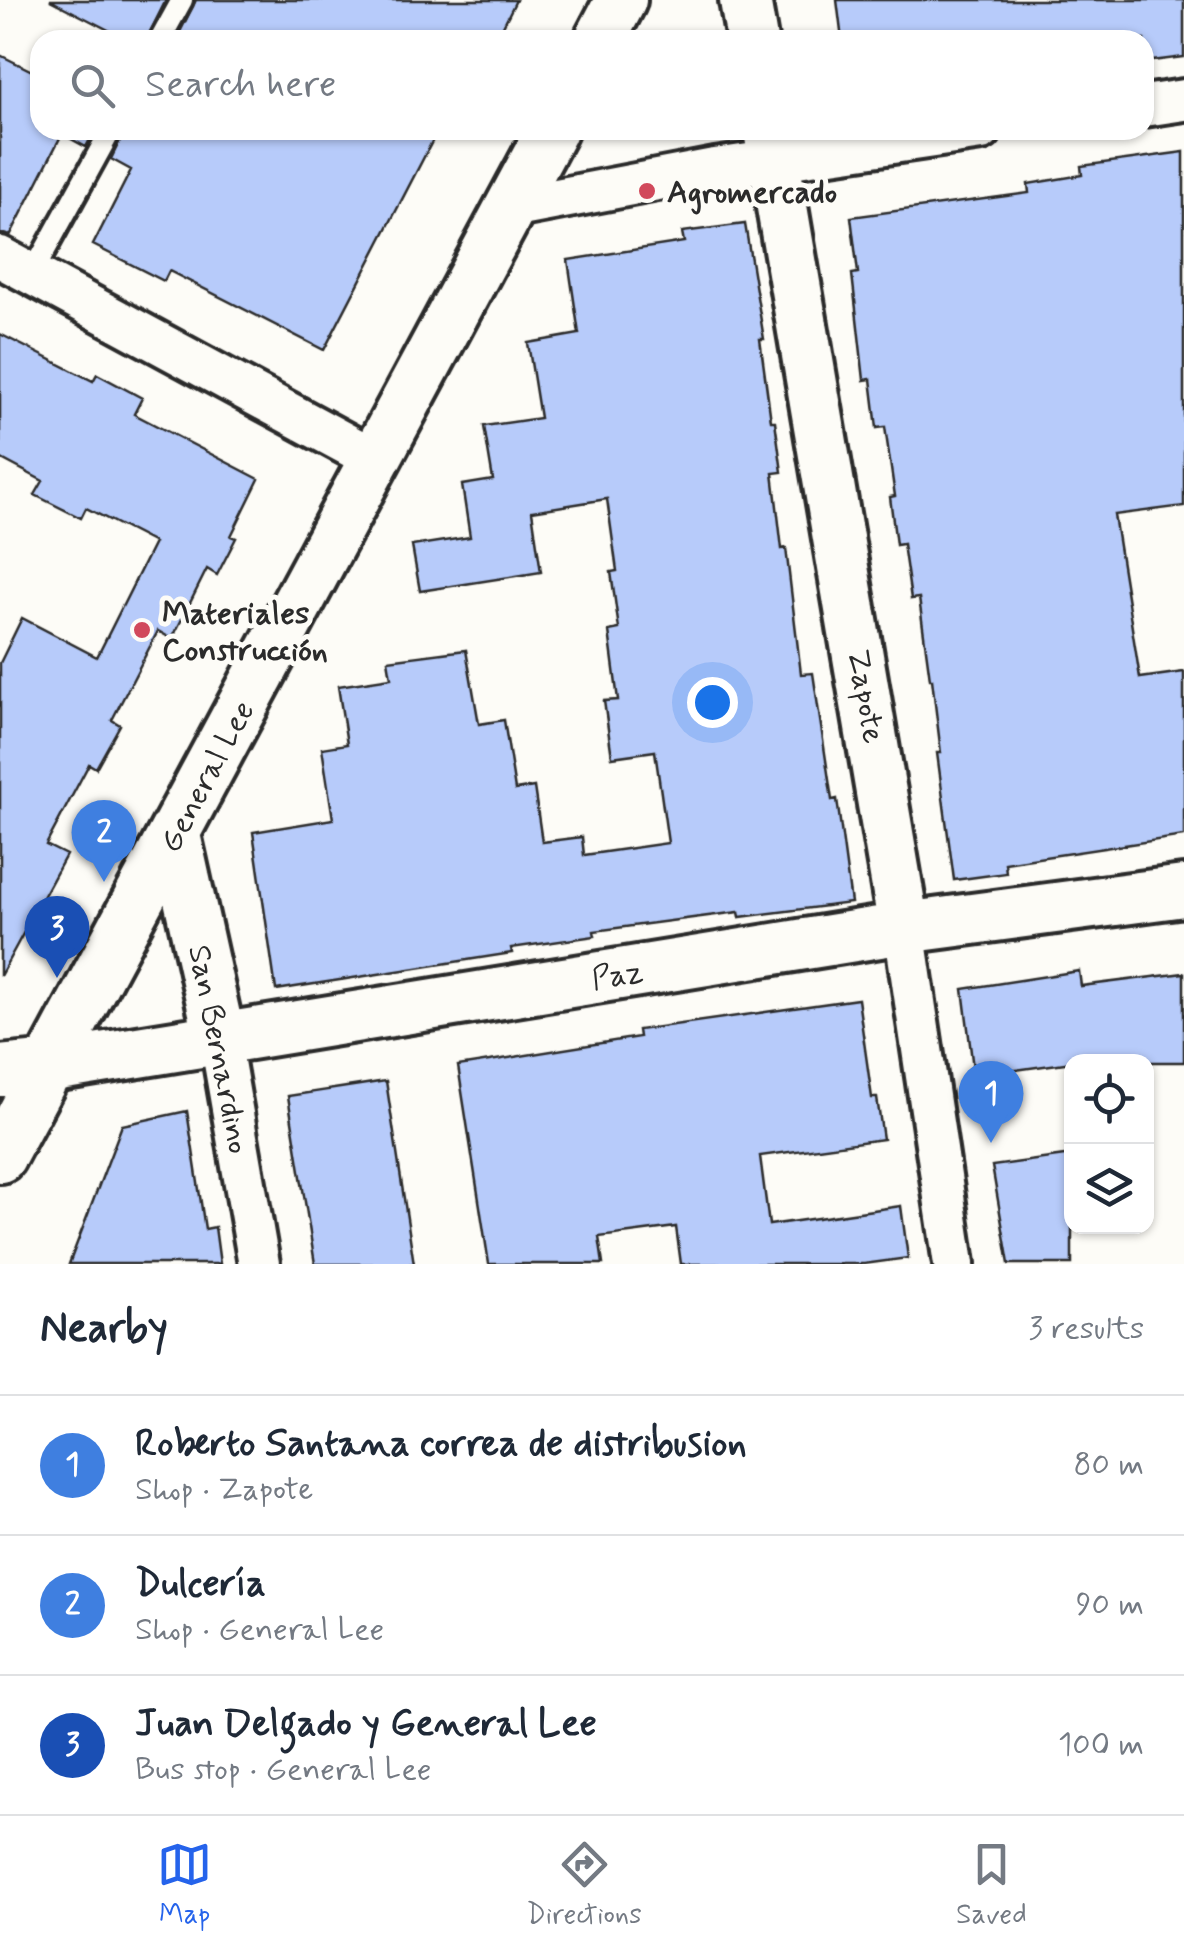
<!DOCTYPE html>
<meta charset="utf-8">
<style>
:root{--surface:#fff;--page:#f6f6f7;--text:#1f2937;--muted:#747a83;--line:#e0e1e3;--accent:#2563eb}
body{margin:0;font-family:Mynerve,sans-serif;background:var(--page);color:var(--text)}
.controls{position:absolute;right:30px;bottom:30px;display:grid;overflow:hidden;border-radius:20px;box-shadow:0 2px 8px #0004}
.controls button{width:90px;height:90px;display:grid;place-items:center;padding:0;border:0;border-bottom:2px solid var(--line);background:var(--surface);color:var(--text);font:50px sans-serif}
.you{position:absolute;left:712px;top:702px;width:35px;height:35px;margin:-25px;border:8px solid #fff;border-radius:50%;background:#1a73e8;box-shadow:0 0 0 15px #1a73e833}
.badge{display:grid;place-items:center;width:65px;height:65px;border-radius:50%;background:var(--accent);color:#fff;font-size:32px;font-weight:700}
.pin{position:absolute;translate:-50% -82px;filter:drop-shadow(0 2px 5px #0008)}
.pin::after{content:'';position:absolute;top:52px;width:35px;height:30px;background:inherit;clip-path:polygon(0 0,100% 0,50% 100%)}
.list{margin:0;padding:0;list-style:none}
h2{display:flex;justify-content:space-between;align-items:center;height:130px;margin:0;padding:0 40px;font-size:42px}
h2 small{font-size:32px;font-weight:400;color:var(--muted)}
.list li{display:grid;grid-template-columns:65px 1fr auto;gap:30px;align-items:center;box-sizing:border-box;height:140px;padding:0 40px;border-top:2px solid var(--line)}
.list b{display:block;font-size:38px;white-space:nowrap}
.list p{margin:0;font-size:32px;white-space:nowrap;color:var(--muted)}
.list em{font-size:32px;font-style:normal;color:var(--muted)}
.icon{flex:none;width:55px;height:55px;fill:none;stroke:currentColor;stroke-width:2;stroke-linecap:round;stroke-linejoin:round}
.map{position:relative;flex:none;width:1184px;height:1264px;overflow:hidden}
.search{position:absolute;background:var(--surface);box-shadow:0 2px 8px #0004;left:30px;right:30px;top:30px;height:110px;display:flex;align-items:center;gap:25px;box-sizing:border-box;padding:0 35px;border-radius:30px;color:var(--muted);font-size:38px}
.sheet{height:550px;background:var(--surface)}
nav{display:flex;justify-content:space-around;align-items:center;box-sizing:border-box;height:140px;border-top:2px solid var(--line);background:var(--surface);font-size:28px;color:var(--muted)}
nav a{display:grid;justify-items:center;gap:5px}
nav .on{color:var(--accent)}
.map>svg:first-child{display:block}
.building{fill:#b7cbfa;stroke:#2b2b2b;stroke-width:2.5}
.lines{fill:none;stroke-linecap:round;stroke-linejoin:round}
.service-casing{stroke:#2b2b2b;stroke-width:28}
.minor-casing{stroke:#2b2b2b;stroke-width:48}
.tertiary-casing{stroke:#2b2b2b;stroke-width:58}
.service{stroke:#fdfcf7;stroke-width:20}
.minor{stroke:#fdfcf7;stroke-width:40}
.tertiary{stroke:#fdfcf7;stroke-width:50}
.poi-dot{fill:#d1495b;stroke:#fdfcf7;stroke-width:4}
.labels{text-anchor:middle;stroke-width:10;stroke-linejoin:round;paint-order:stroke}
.poi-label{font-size:32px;font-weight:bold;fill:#2b2b2b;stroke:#fdfcf7;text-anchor:start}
.street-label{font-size:32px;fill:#2b2b2b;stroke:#fdfcf7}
</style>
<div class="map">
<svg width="1184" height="1264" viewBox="0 0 1184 1264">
<rect width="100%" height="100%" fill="#fdfcf7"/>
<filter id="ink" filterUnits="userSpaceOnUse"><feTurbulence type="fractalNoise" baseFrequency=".01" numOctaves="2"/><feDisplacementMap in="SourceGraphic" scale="20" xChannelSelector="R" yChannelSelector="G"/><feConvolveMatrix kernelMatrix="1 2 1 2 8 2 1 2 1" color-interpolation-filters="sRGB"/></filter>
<g filter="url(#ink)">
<path class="building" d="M 50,0 L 166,0 L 146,40 L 128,40 Z
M 196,0 L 516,0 L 496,40 L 176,40 Z
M 837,0 L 1184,0 L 1184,57 L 1144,62 L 1144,40 L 842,40 Z
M 0,55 L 40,75 L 40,130 L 95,130 L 86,147 L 62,134 L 10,236 L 0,233 Z
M 125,130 L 438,130 L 324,350 L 169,271 L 164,281 L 93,245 L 131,170 L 111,159 Z
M 1184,152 L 1184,506 L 1114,515 L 1140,678 L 1184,672 L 1184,836 L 1005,863 L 1006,873 L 954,880 L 937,753 L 941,753 L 932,679 L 930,679 L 919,598 L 911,599 L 903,544 L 896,545 L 890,497 L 895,496 L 885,427 L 877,428 L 871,379 L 864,380 L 852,274 L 858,273 L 851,217 L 1029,193 L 1028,184 L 1082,175 L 1081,166 Z
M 745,224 L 764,339 L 760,339 L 771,421 L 775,421 L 782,472 L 773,473 L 782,549 L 786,548 L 801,674 L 813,673 L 832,800 L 837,799 L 851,903 L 740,917 L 739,912 L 594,931 L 595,936 L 511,948 L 512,953 L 276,990 L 253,832 L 333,819 L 322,748 L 347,744 L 338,686 L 391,678 L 388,660 L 466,650 L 479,724 L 504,720 L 515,790 L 534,787 L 542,842 L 582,837 L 584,855 L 668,843 L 655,751 L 612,757 L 604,701 L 618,700 L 609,631 L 619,629 L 611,572 L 617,571 L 607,499 L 532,511 L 541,572 L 420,591 L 412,546 L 470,537 L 462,485 L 493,480 L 484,426 L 540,418 L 528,343 L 579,334 L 568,260 L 684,242 L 682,232 Z
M 0,334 L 93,381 L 97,374 L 142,398 L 134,414 L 259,479 L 231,536 L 236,538 L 217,575 L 207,569 L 172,639 L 158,631 L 112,720 L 120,725 L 96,768 L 89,764 L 46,845 L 66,855 L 0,976 L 0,663 L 22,618 L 97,657 L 154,543 L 86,508 L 81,518 L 35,495 L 43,481 L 0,458 Z
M 1079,971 L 1081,986 L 1184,973 L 1184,1062 L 1072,1062 L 974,1076 L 963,989 Z
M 858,999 L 872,1098 L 877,1098 L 883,1139 L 760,1156 L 769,1225 L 901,1206 L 908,1258 L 864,1264 L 681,1264 L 676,1227 L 599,1237 L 603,1264 L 489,1264 L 458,1066 L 639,1037 L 638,1030 Z
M 386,1081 L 414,1264 L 315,1264 L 288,1096 Z
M 187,1111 L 205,1229 L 215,1227 L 220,1264 L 69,1264 L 122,1125 Z
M 1072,1155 L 1072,1264 L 1009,1264 L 992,1166 Z"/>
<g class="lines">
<g class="service-casing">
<path id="service" d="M 160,40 L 182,0
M 32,274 L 111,130"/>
</g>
<g class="minor-casing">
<path id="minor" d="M 1144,106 L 1184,100
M 510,208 L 715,169 L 981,130
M 0,257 L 376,460
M 904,928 L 954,1264
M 220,1039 L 259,1264"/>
</g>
<g class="tertiary-casing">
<path id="tertiary" d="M 745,0 L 752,40
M 600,40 L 621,0
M 769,130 L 904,928
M 175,835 L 220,1039
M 0,1071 L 52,1066 L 904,928 L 1184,891
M 0,1157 L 552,130"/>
</g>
<use href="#service" class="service"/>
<use href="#minor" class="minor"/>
<use href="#tertiary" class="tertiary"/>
</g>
</g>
<g class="poi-dot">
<circle cx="647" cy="191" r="10"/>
<circle cx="142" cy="630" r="10"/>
</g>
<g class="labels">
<g class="poi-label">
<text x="667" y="202">Agromercado</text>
<text x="162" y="623">Materiales<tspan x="162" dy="37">Construcción</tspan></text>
</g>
<g class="street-label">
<text transform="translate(867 696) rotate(80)" y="11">Zapote</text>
<text transform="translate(206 776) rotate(-62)" y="11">General Lee</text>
<text transform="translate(617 974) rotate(-9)" y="11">Paz</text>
<text transform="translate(220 1049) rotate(79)" y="11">San Bernardino</text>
</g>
</g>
</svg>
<div class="controls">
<button><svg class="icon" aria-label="locate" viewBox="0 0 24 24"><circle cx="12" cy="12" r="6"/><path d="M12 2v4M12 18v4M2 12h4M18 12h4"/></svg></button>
<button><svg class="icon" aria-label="layers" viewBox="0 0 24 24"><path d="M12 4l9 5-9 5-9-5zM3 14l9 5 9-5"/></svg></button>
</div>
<div class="you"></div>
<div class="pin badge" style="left:991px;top:1143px;background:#3f7fe0">1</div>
<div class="pin badge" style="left:104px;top:882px;background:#3f7fe0">2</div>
<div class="pin badge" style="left:57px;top:978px;background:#1a4fb4">3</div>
<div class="search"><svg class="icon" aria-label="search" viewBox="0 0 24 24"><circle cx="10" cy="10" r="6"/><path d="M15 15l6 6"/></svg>Search here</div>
</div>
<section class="sheet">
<h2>Nearby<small>3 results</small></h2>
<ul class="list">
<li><span class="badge" style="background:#3f7fe0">1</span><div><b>Roberto Santana correa de distribusion</b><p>Shop · Zapote</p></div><em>80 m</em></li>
<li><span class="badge" style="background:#3f7fe0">2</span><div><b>Dulcería</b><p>Shop · General Lee</p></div><em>90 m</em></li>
<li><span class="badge" style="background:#1a4fb4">3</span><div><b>Juan Delgado y General Lee</b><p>Bus stop · General Lee</p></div><em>100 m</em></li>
</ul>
</section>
<nav>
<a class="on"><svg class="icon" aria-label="map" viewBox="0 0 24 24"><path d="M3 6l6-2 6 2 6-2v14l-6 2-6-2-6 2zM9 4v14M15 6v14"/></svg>Map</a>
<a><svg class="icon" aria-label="directions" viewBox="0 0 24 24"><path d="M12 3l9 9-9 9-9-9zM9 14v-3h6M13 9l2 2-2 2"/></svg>Directions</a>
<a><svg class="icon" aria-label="saved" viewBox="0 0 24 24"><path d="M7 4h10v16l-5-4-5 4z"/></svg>Saved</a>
</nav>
